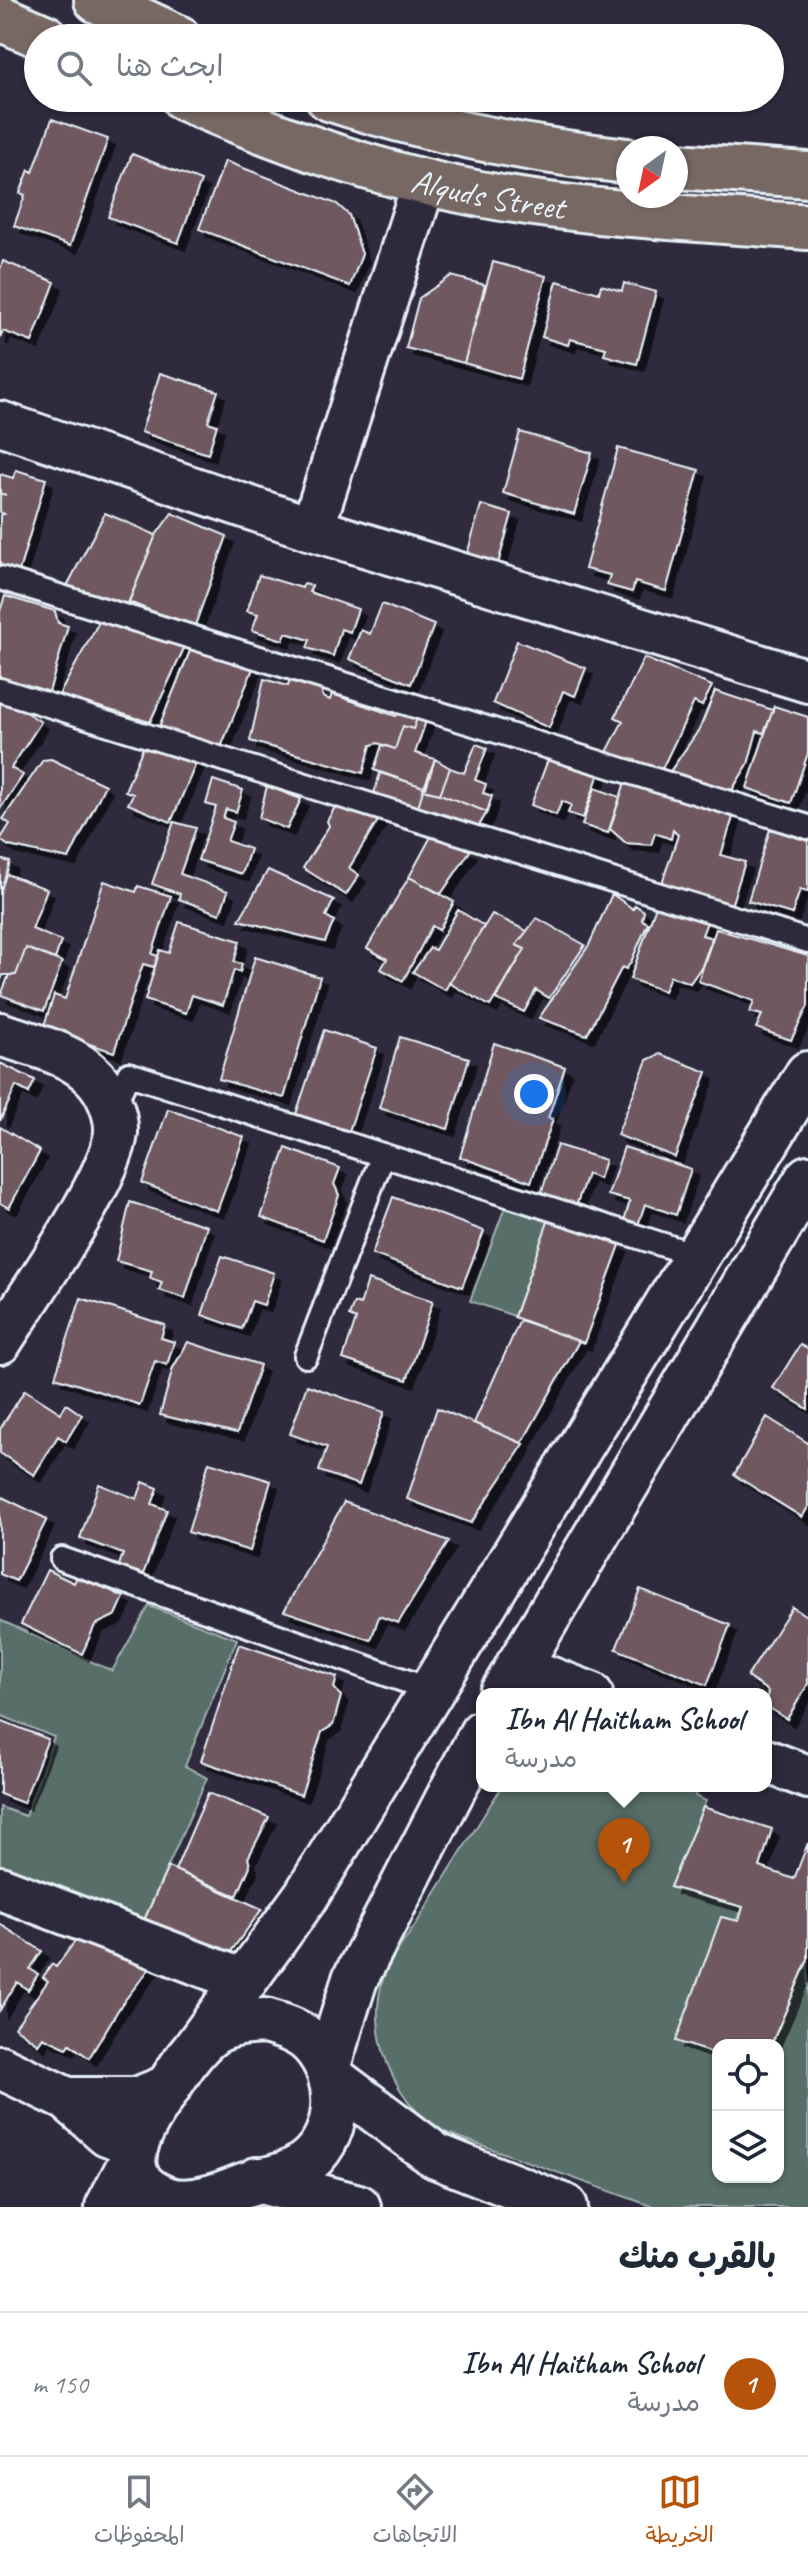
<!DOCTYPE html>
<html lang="ar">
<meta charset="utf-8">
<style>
:root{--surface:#fff;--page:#f6f6f7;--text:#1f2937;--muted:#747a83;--line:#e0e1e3;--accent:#b45309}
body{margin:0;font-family:Caveat,"Playpen Sans Arabic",sans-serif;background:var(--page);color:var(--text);direction:rtl}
.controls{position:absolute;right:24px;bottom:24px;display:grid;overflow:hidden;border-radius:16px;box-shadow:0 2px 6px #0004}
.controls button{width:72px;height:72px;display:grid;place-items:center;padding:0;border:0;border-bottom:2px solid var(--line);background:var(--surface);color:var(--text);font:40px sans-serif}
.compass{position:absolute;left:616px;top:136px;width:72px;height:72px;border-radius:50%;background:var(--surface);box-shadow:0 2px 6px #0004;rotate:213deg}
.you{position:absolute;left:534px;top:1094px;width:28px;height:28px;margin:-20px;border:6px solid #fff;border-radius:50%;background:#1a73e8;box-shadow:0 0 0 12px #1a73e833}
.badge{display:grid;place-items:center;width:52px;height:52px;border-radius:50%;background:var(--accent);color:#fff;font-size:26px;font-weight:700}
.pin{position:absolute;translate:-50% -66px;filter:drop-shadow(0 2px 4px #0008)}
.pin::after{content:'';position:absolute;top:42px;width:28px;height:24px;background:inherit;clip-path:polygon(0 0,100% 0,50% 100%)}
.popup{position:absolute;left:476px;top:1688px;width:296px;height:104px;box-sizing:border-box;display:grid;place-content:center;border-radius:16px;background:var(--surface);filter:drop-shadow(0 2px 6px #0005);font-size:26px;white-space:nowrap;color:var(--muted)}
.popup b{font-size:30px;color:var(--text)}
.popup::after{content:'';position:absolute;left:50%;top:100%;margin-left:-16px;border:16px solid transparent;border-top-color:var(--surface)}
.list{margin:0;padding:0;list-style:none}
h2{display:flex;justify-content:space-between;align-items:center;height:104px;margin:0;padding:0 32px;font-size:34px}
h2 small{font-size:26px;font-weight:400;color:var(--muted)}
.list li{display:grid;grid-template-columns:52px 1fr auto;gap:24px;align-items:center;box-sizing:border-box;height:144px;padding:0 32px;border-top:2px solid var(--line)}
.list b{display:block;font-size:30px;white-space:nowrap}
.list p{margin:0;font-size:26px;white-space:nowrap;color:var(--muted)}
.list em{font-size:26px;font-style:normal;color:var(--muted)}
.icon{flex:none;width:44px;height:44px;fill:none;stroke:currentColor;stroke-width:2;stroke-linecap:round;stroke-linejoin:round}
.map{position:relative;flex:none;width:808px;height:2207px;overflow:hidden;direction:ltr}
.search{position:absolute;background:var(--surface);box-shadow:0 2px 6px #0004;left:24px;right:24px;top:24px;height:88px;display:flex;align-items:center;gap:20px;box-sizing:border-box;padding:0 28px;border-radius:44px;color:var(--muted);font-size:30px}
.sheet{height:248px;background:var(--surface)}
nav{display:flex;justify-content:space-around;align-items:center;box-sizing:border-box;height:112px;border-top:2px solid var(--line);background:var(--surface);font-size:22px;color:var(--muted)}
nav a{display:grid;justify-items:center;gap:4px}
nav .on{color:var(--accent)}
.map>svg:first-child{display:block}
.green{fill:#586e68;stroke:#a0b0b0;stroke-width:2}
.building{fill:#705961;stroke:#e8f1f8;stroke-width:2;filter:url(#shadow)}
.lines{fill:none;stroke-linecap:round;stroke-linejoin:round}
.service-casing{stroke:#e8f1f8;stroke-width:28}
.minor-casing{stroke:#e8f1f8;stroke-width:48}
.tertiary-casing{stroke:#e8f1f8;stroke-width:50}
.primary-casing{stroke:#e8f1f8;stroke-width:50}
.service{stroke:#2f2a3d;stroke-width:22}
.minor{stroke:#2f2a3d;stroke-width:42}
.tertiary{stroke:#2f2a3d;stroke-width:44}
.primary{stroke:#776864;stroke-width:44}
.labels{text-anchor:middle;stroke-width:6;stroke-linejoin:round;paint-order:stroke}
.street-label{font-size:34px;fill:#e8f1f8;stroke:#2f2a3d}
</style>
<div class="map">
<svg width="808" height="2207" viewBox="0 0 808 2207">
<defs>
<filter id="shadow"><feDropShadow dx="7" dy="7" stdDeviation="0" flood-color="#0009"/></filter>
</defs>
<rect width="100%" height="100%" fill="#2f2a3d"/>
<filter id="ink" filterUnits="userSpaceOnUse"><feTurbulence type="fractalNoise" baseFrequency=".0125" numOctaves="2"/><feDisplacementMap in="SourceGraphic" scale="16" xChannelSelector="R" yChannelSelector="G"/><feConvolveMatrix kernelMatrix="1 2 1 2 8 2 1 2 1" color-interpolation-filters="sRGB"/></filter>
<g filter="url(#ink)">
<path class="green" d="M 508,1199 L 549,1219 L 514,1316 L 470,1301 Z
M 149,1606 L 237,1639 L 185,1766 L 207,1778 L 141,1927 L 0,1876 L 0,1807 L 25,1816 L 54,1737 L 0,1715 L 0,1620 L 112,1671 Z
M 502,1786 L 697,1786 L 695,1796 L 706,1801 L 670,1887 L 743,1907 L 676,2041 L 718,2055 L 718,2177 L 778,2177 L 778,2045 L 771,2045 L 808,1959 L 808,2207 L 654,2207 L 439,2130 C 393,2100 366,2033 383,1979 C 390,1959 406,1939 418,1921 C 446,1876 474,1831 502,1786 Z"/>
<path class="building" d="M 52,119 L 108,139 L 70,246 L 14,226 L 25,195 L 20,193 L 29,170 L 33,172 Z
M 132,154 L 201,181 L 178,243 L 108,217 Z
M 225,161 L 337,204 L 349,215 L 362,254 L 350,286 L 199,229 Z
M 3,261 L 55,282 L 32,342 L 3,331 L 0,338 L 0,269 Z
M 493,262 L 546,276 L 519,379 L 464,363 Z
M 451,276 L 485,285 L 464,363 L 406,348 L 419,298 Z
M 557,281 L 599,293 L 601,285 L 622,291 L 624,283 L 656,292 L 637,364 L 604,355 L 606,348 L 570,339 L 568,345 L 542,337 Z
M 160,373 L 218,391 L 208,422 L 217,425 L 208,454 L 141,432 Z
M 520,432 L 592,453 L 574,514 L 503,493 Z
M 618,448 L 699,470 L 666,591 L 635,582 L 632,592 L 607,585 L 610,575 L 585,569 Z
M 16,470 L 46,479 L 19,571 L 0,565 L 0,515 L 4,514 L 0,512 L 0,493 L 6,495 L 0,493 L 0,474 L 13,478 Z
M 481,505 L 512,514 L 497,567 L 466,558 Z
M 105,513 L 156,535 L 127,606 L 67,586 Z
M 172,513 L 227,536 L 194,628 L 129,602 L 156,535 Z
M 259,575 L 302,588 L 304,584 L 312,586 L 309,592 L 358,609 L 350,632 L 341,629 L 333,656 L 307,648 L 310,640 L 286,633 L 283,640 L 252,630 L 258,614 L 247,611 Z
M 5,596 L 55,611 L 58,623 L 68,626 L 49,692 L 0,677 L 0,611 Z
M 382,604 L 434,625 L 411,684 L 349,659 L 361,630 L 370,634 Z
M 100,620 L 185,646 L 150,722 L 59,695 Z
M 194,641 L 254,666 L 219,752 L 159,727 Z
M 517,641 L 586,668 L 575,696 L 563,691 L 549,728 L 493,703 Z
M 644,658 L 712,686 L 702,706 L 694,702 L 658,777 L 607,752 L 623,721 L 615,717 Z
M 264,679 L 288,686 L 290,681 L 321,690 L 323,697 L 330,700 L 332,694 L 396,716 L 399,712 L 418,716 L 413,729 L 403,726 L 395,749 L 378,743 L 371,745 L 363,773 L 250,741 Z
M 715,691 L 773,710 L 764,733 L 757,731 L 748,764 L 730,793 L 667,776 L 700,728 Z
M 0,695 L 41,722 L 11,768 L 23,775 L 0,809 Z
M 774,706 L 808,717 L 808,753 L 791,803 L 747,788 Z
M 418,716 L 427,718 L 415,753 L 435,759 L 426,788 L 374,770 L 382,745 L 395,749 L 403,726 L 413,729 Z
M 146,740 L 197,761 L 171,822 L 128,804 L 133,794 L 125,791 Z
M 476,744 L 487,748 L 475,780 L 486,784 L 483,793 L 492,796 L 487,812 L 440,794 L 450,768 L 464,773 Z
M 552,749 L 601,768 L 583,818 L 568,813 L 571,805 L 562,801 L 556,815 L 531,805 Z
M 51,759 L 105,785 L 69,859 L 9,846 L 0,840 L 10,824 L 3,819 L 43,760 Z
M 435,759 L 450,768 L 440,794 L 423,790 Z
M 380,773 L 424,787 L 417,810 L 373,797 Z
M 627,776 L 735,811 L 721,855 L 745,862 L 730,909 L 661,886 L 678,835 L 673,830 L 671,839 L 655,833 L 651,845 L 626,843 L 610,829 Z
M 213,780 L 243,790 L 236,812 L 226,809 L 223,818 L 234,822 L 227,841 L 250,849 L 242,874 L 198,860 L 216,807 L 206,804 Z
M 267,786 L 301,799 L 287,829 L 259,818 Z
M 595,788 L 620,797 L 608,833 L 582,825 Z
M 423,790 L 440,794 L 487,812 L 477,829 L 417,810 Z
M 339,800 L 382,814 L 349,868 L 359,875 L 346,895 L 303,868 L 329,826 L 327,821 Z
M 174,822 L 196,828 L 180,874 L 228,891 L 220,914 L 179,899 L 180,894 L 152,884 Z
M 770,829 L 808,841 L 808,892 L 800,890 L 792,914 L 748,901 Z
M 434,831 L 470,851 L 441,894 L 409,877 Z
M 0,859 L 10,862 L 0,893 Z
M 268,870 L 334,900 L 326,916 L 334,921 L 325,942 L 239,920 Z
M 6,874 L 47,889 L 32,929 L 61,941 L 55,959 L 26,948 L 16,975 L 3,975 L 0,982 L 0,893 Z
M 409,877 L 454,902 L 439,930 L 432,926 L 403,981 L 381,969 L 387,959 L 367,948 Z
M 104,881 L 136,892 L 138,886 L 171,896 L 152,954 L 158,956 L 154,967 L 143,964 L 114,1052 L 43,1029 L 54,995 L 65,999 Z
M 612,894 L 633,909 L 635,905 L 644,911 L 642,920 L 648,923 L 631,962 L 626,969 L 622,967 L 587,1035 L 539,1018 L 589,945 Z
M 657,903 L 707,922 L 702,935 L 712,938 L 702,966 L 690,983 L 670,976 L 664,991 L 630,979 Z
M 458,910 L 484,926 L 445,990 L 413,972 L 430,948 L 435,950 Z
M 492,914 L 527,931 L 516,945 L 525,949 L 490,1006 L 449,983 Z
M 537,918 L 585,945 L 549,998 L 536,990 L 524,1012 L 496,999 L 525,949 L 516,945 Z
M 179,922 L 240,941 L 234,962 L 242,964 L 240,972 L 234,970 L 223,1005 L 192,995 L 186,1013 L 145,1000 L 160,950 L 169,953 Z
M 716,929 L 808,956 L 808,1006 L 791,1040 L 756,1028 L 762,1015 L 750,1012 L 754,1001 L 698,981 Z
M 26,948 L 62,962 L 44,1011 L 1,995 L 9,975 L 16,975 Z
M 255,957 L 320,977 L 284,1098 L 219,1079 Z
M 324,1030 L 377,1048 L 349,1131 L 296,1114 Z
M 400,1037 L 469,1058 L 448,1129 L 379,1108 Z
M 494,1043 L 565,1067 L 548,1118 L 553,1119 L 531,1182 L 460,1157 Z
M 660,1054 L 707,1072 L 675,1157 L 617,1135 L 647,1060 Z
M 0,1063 L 35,1080 L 29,1093 L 16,1086 L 0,1121 Z
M 168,1109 L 244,1137 L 217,1211 L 142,1183 Z
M 0,1127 L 40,1151 L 9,1208 L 0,1203 Z
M 557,1145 L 605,1160 L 599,1179 L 587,1174 L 576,1206 L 541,1194 Z
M 624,1147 L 691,1169 L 676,1215 L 645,1204 L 637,1228 L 623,1224 L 630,1201 L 608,1195 Z
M 286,1148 L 340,1168 L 334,1184 L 339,1195 L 323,1240 L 261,1217 Z
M 393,1197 L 484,1231 L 462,1287 L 372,1254 Z
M 130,1202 L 207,1226 L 185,1298 L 159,1290 L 162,1282 L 150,1278 L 152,1271 L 116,1261 Z
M 549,1219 L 620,1245 L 584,1343 L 514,1317 Z
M 222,1256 L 274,1273 L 264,1305 L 252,1301 L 242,1329 L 202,1315 Z
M 368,1280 L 433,1301 L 407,1380 L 343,1359 L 356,1319 L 349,1316 L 354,1303 L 360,1305 Z
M 81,1298 L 165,1325 L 161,1338 L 174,1342 L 167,1365 L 155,1361 L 140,1405 L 55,1377 Z
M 520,1320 L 579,1341 L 522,1443 L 474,1423 Z
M 188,1342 L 260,1365 L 237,1433 L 160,1415 L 173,1368 Z
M 800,1345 L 808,1349 L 808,1409 L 773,1388 Z
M 307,1385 L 384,1412 L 359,1485 L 319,1471 L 327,1447 L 290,1434 Z
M 25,1390 L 61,1413 L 66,1404 L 82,1415 L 66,1441 L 58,1436 L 34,1475 L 0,1453 L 0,1429 Z
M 437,1408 L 524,1444 L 471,1523 L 407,1499 Z
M 767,1417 L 808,1443 L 808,1507 L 802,1517 L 734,1475 Z
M 209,1462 L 271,1481 L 250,1551 L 188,1532 Z
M 143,1482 L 158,1488 L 152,1504 L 167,1510 L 142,1577 L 118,1568 L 123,1554 L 80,1538 L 99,1484 L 137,1499 Z
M 0,1496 L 47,1519 L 16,1581 L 0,1574 Z
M 344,1502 L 449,1541 L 398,1623 L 379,1616 L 371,1640 L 284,1611 Z
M 47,1570 L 74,1583 L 78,1575 L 124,1597 L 116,1615 L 95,1625 L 82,1654 L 21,1624 Z
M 640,1589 L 730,1625 L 707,1685 L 616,1649 Z
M 792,1607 L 808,1617 L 808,1684 L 787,1719 L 766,1706 L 768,1691 L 747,1677 Z
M 239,1644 L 337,1677 L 334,1688 L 341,1696 L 333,1725 L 322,1732 L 301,1795 L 201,1761 Z
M 0,1720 L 48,1739 L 23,1803 L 0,1794 Z
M 208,1793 L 269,1817 L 248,1858 L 250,1866 L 237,1896 L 175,1870 Z
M 703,1807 L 772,1829 L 760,1867 L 794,1879 L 808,1843 L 808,1959 L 771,2045 L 718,2045 L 718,2055 L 676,2041 L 721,1917 L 739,1921 L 743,1907 L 670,1887 Z
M 168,1867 L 262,1909 L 226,1958 L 141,1927 Z
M 0,1924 L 42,1951 L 30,1969 L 38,1974 L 28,1990 L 17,1982 L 0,2010 Z
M 81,1933 L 153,1964 L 121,2005 L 89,2058 L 70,2044 L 67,2048 L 43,2037 L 38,2044 L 15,2027 L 48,1981 L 43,1977 L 52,1964 L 56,1967 Z"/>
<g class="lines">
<g class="service-casing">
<path id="service" d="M 0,578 L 808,827
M 0,690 L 808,941
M 112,1107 L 129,1074 L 695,1255
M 306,1356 L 383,1155
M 62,1559 L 431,1690"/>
</g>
<g class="minor-casing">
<path id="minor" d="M 0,423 L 312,529 L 808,681
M 312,529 L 424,183
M 0,1034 C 32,1045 70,1052 94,1077 C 107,1090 117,1114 116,1133 C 110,1182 29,1296 0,1342
M 517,1666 L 591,1694
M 766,1761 L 808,1777
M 0,1888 L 244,1981
M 0,2067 L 67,2099 L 107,2134 L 134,2144
M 67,2099 L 136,2099 L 169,2086"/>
</g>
<g class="tertiary-casing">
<path id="tertiary" d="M 502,1694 L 808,1178
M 265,2021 C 282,2026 301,2031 313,2045 C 345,2080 341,2141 300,2167 C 282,2179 261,2179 243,2186 C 221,2195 190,2207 166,2199 C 105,2177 144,2123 167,2089 C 179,2070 193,2047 212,2033 C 228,2023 247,2022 265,2021 Z
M 195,2049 L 306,1896 L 808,1074
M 328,2065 L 355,1979 L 482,1733
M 331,2077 L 436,2156 L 565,2207
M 257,2180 L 358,2207
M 108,2207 L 133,2159"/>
</g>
<g class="primary-casing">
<g id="primary">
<path d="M 97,0 L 178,38"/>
<path d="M 0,18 L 46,38"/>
<path id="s1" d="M 184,98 C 280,140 377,175 480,194 C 588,215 699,218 808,227"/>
<path d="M 329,98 C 427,130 526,150 628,161"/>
<path d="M 676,166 L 808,175"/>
</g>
</g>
<use href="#service" class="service"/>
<use href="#minor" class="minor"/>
<use href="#tertiary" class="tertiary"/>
<use href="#primary" class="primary"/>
</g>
</g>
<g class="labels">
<g class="street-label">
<text dy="12" stroke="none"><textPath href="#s1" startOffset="320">Alquds Street</textPath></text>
</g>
</g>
</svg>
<div class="controls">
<button><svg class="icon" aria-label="locate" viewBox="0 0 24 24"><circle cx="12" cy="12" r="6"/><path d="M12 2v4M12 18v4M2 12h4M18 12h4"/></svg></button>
<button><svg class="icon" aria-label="layers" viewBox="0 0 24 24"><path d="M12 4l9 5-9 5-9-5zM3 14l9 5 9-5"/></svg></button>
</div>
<svg class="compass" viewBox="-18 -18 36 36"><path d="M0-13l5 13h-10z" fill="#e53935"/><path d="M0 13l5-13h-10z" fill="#747a83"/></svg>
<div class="you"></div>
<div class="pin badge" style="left:624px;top:1884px">1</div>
<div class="popup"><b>Ibn Al Haitham School</b>مدرسة</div>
<div class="search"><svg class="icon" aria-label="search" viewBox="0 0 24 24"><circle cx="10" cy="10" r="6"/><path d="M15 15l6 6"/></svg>ابحث هنا</div>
</div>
<section class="sheet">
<h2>بالقرب منك<small></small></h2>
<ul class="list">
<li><span class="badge">1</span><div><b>Ibn Al Haitham School</b><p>مدرسة</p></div><em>150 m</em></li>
</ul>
</section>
<nav>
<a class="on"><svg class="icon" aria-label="map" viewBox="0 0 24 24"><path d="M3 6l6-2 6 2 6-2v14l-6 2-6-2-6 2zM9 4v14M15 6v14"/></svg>الخريطة</a>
<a><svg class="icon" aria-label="directions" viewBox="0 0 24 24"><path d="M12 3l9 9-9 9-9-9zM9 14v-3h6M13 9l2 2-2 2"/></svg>الاتجاهات</a>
<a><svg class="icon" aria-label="saved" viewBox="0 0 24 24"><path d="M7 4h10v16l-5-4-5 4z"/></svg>المحفوظات</a>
</nav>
